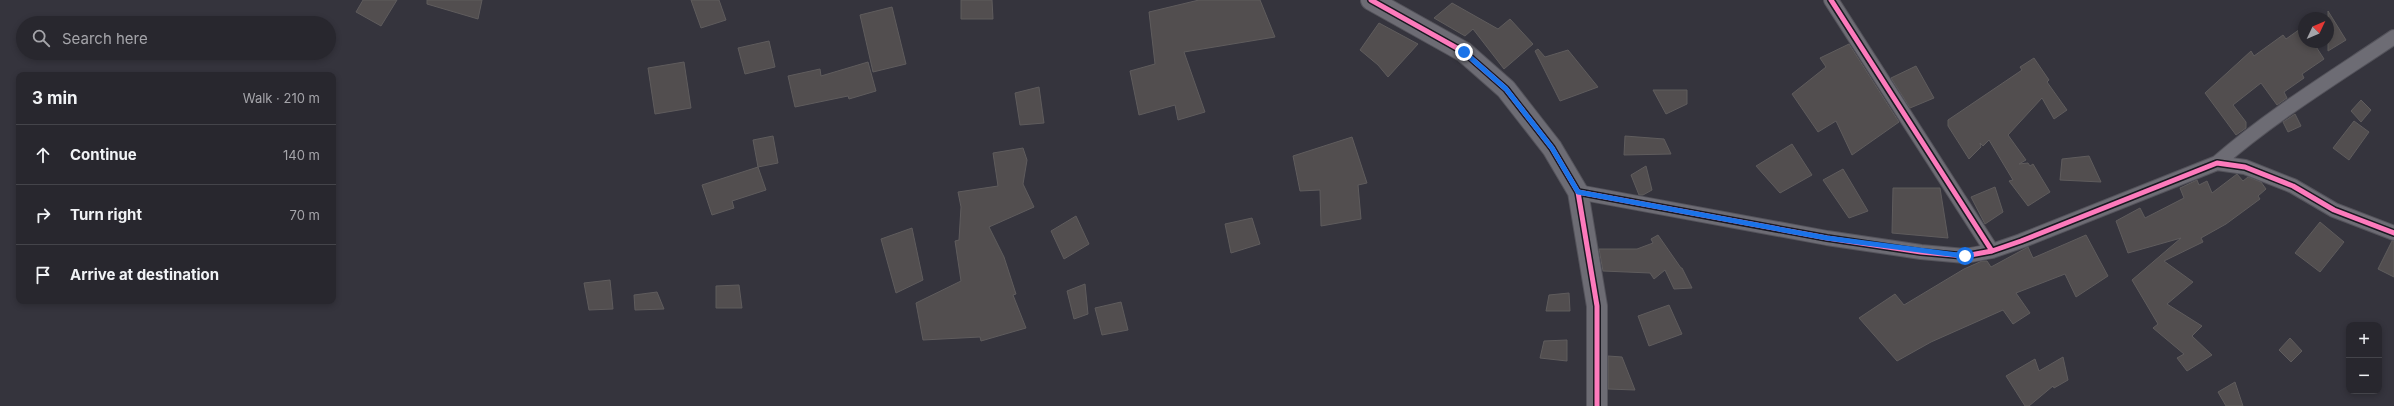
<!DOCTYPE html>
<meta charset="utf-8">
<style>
:root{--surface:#28272e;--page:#302f36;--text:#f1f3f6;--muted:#a5a5aa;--line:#44444a}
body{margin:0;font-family:Inter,sans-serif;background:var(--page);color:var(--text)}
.controls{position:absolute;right:12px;bottom:12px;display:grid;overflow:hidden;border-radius:8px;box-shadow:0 2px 6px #0003}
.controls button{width:36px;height:36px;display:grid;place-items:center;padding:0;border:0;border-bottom:1px solid var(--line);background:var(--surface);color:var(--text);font:20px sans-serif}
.compass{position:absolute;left:2298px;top:12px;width:36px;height:36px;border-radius:50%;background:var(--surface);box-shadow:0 2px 6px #0003;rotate:46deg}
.stop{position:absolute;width:12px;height:12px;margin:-9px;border:3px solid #1a73e8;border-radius:50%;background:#fff}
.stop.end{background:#1a73e8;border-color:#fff;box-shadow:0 1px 4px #0008}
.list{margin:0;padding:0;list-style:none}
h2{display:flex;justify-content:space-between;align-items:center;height:52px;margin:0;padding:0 16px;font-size:17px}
h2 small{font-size:13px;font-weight:400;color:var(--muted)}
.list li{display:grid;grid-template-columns:26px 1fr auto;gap:12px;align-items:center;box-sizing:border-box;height:60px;padding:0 16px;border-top:1px solid var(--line)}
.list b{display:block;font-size:15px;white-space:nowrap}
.list em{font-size:13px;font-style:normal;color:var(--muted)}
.icon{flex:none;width:22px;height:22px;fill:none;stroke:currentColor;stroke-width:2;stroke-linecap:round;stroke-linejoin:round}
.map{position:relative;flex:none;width:2394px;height:406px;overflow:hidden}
.search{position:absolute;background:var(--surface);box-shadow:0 2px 6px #0003;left:16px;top:16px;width:320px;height:44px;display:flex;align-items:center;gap:10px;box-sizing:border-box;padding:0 14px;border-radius:22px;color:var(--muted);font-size:15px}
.panel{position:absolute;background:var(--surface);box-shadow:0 2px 6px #0003;left:16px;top:72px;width:320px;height:232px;border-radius:8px}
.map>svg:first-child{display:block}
.building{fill:#524e4f;stroke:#5f5c5d}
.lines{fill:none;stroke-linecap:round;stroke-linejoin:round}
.street-casing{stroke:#54535b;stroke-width:16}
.secondary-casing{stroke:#54535b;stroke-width:22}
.street{stroke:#6d6c74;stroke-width:14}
.secondary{stroke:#6d6c74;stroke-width:20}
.cycleway-casing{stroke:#1a1921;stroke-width:8}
.cycleway{stroke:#fd7abc;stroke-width:5}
.route{stroke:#1a73e8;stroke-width:5}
</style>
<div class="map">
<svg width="2394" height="406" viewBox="0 0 2394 406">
<rect width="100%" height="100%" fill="#35343d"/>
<path class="building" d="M 363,0 L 397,0 L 381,26 L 356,12 Z
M 427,0 L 482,0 L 478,19 L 427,4 Z
M 691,0 L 719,0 L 726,20 L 701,28 Z
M 961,0 L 992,0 L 993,19 L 961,19 Z
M 1199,0 L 1260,0 L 1275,37 L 1184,52 L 1205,112 L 1178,120 L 1175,105 L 1139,115 L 1130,71 L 1155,64 L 1149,12 Z
M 1452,3 L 1498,29 L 1510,19 L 1533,44 L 1504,69 L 1473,29 L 1465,36 L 1434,18 Z
M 892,7 L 906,64 L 873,72 L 860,15 Z
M 2328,11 L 2346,40 L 2328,51 Z
M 1379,23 L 1418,44 L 1388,77 L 1378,65 L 1360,50 Z
M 2303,27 L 2304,42 L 2313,42 L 2324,59 L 2302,74 L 2304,78 L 2284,92 L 2287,98 L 2277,105 L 2261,83 L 2233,105 L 2246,122 L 2246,128 L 2236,135 L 2205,93 L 2251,51 L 2254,56 L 2283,35 L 2286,39 Z
M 769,41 L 775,67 L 745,74 L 738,48 Z
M 1849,44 L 1899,122 L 1852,155 L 1836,121 L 1818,132 L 1792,94 L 1826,67 L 1820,58 Z
M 1538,49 L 1545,57 L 1568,50 L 1598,87 L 1560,101 L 1535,51 Z
M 2034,58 L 2049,80 L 2047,82 L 2067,110 L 2054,119 L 2042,98 L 2008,135 L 2026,160 L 2019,164 L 2028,163 L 2030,166 L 2033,164 L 2050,192 L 2028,206 L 2009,181 L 2013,180 L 1989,140 L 1983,146 L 1980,143 L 1981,147 L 1969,159 L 1948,126 L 1948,120 L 2022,70 L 2020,67 Z
M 684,62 L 691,108 L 655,114 L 648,68 Z
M 868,62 L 876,91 L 849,99 L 848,96 L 795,107 L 788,76 L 820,69 L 821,76 Z
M 1916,66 L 1934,98 L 1910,108 L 1891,78 Z
M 1039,87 L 1044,123 L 1020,125 L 1015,93 Z
M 1653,90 L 1687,90 L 1687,104 L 1666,114 Z
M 2361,100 L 2371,110 L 2361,122 L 2351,111 Z
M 2295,114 L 2301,126 L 2288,132 L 2283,122 Z
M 2354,121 L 2369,132 L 2349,160 L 2333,148 Z
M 773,136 L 778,163 L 758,167 L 753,140 Z
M 1625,136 L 1664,139 L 1671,154 L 1624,155 Z
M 1352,137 L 1367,183 L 1358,185 L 1361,219 L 1321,226 L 1320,190 L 1300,191 L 1293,156 Z
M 1792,144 L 1812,175 L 1780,193 L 1756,166 Z
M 1023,148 L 1027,160 L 1023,184 L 1034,207 L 989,227 L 1004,257 L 1016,294 L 1013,295 L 1026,328 L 981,341 L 980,337 L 923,340 L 916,303 L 961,281 L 955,241 L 959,240 L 961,207 L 958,192 L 998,186 L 993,153 Z
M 2089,156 L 2101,182 L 2060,180 L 2062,159 Z
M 1646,166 L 1652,190 L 1643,195 L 1639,195 L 1631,175 Z
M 758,167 L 766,190 L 732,201 L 734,208 L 712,215 L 702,185 Z
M 1843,169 L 1868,211 L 1849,218 L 1823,180 Z
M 2237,174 L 2243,181 L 2248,177 L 2261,182 L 2266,189 L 2258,196 L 2260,199 L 2226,224 L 2201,238 L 2203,242 L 2164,261 L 2193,282 L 2167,304 L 2202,326 L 2192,336 L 2212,355 L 2187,371 L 2177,358 L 2184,354 L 2153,328 L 2158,324 L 2132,280 L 2181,238 L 2128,253 L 2116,221 L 2140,208 L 2145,218 L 2184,198 L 2180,188 L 2197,180 L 2199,185 L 2207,181 L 2212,193 Z
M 1995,187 L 2003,212 L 1985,224 L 1971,197 Z
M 1893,188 L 1940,188 L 1948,238 L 1892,233 Z
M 1076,216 L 1089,244 L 1064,259 L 1051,231 Z
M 1252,218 L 1260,244 L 1231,253 L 1225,224 Z
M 2320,222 L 2344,242 L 2320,272 L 2295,253 Z
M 912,228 L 923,280 L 896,293 L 881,239 Z
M 1658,235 L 1681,268 L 1682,268 L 1692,288 L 1674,289 L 1665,270 L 1654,279 L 1650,273 L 1603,271 L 1599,249 L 1637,249 L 1653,243 L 1651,239 Z
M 2086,235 L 2108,276 L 2076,297 L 2065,274 L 2016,293 L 2030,313 L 2013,324 L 2003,310 L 1931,342 L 1897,361 L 1859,318 L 1895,294 L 1904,305 L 1964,269 L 1982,261 L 1987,261 L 1991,267 L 2028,247 L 2033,258 Z
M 2392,241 L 2394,241 L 2394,277 L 2378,269 Z
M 610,280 L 613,309 L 589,310 L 584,283 Z
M 1085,284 L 1088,314 L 1074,319 L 1067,291 Z
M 739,285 L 742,308 L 716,308 L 716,286 Z
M 657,292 L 664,309 L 635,310 L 634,295 Z
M 1569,293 L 1570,311 L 1546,311 L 1549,295 Z
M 1121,302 L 1128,330 L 1102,335 L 1095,308 Z
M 1669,305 L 1682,334 L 1649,346 L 1638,316 Z
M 2290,338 L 2302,351 L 2291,362 L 2279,350 Z
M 1567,340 L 1567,361 L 1540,358 L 1544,341 Z
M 1608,356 L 1622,357 L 1635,390 L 1608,389 Z
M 2063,357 L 2068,380 L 2054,388 L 2053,386 L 2029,406 L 2025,406 L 2006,376 L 2035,359 L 2039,371 Z
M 2235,382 L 2243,406 L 2226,406 L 2218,392 Z"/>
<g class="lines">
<g class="street-casing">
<path id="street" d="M 1831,0 L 1992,251
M 2217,163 C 2272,115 2333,78 2394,37
M 1578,192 L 1827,238 L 1921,252 L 1965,256 L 1992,251 L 2021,241 L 2217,163 L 2245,167 L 2293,186 L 2334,210 L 2394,233"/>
</g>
<g class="secondary-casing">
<path id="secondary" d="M 1371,0 L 1464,52 L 1506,89 L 1552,148 L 1578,192 L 1597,306 L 1597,406"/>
</g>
<use href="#street" class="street"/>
<use href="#secondary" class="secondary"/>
<g class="cycleway-casing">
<path id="cycleway" d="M 1371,0 L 1464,52 L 1506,89 L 1552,148 L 1578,192 L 1597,306 L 1597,406
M 1831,0 L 1992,251
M 1578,192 L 1827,238 L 1921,252 L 1965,256 L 1992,251 L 2021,241 L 2217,163 L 2245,167 L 2293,186 L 2334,210 L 2394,233"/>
</g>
<use href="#cycleway" class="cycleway"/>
</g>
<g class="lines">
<path class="route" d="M 1464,52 L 1506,89 L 1552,148 L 1578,192 L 1827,238 L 1965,256"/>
</g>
</svg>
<div class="controls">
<button>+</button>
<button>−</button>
</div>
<svg class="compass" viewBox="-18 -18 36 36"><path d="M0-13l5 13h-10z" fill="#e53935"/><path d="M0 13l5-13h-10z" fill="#a5a5aa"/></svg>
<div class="stop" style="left:1965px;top:256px"></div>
<div class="stop end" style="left:1464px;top:52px"></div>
<div class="search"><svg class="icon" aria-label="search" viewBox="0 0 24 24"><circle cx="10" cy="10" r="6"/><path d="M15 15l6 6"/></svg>Search here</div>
<section class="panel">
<h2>3 min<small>Walk · 210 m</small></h2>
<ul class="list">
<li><svg class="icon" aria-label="ahead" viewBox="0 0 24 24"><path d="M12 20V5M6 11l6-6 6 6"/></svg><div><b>Continue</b></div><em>140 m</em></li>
<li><svg class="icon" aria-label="right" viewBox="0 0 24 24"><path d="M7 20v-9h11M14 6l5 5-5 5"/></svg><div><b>Turn right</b></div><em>70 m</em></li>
<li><svg class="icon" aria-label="arrive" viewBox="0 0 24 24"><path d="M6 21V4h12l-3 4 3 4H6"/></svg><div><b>Arrive at destination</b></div></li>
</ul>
</section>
</div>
